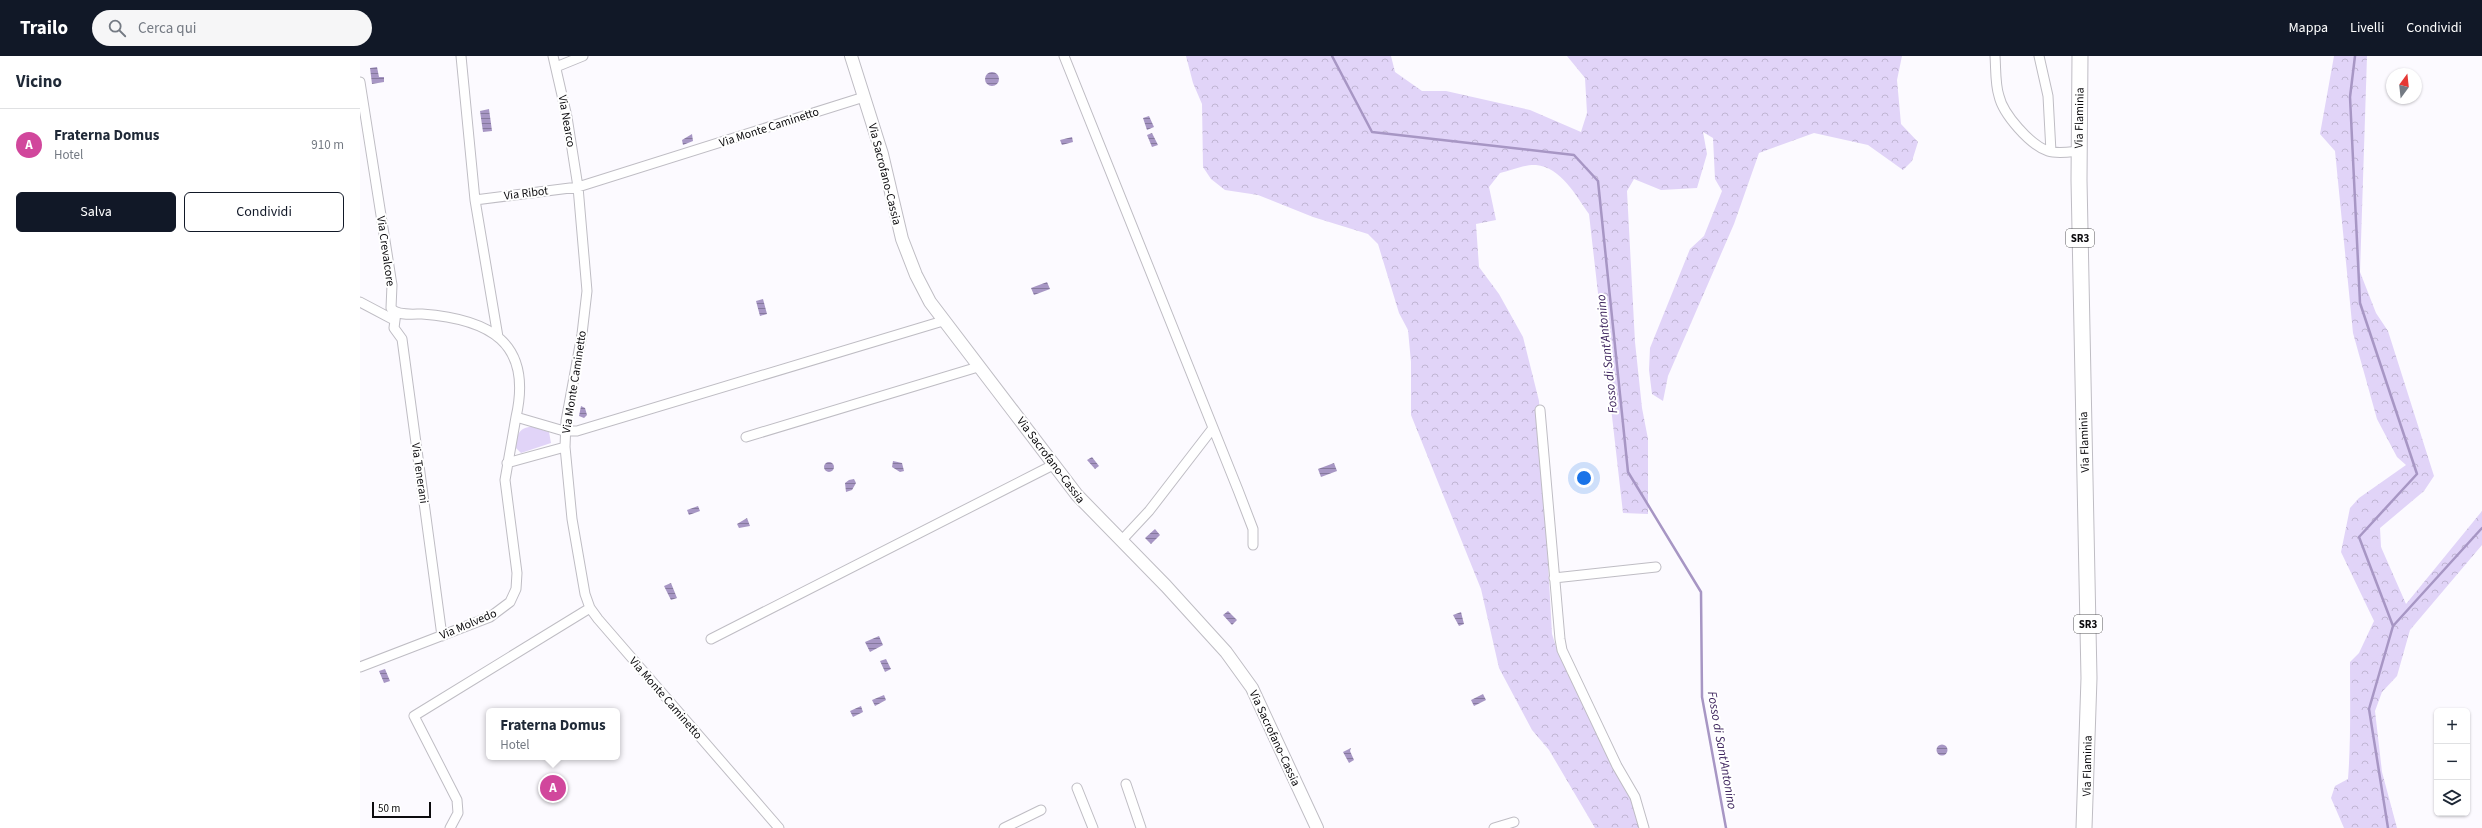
<!DOCTYPE html>
<html lang="it">
<meta charset="utf-8">
<style>
:root{--surface:#fff;--page:#f6f6f7;--text:#1f2937;--muted:#747a83;--line:#e0e1e3;--accent:#111827}
body{margin:0;font-family:"Source Sans 3",sans-serif;background:var(--page);color:var(--text)}
.controls{position:absolute;right:12px;bottom:12px;display:grid;overflow:hidden;border-radius:6px;box-shadow:0 1px 3px #0004}
.controls button{width:36px;height:36px;display:grid;place-items:center;padding:0;border:0;border-bottom:1px solid var(--line);background:var(--surface);color:var(--text);font:20px sans-serif}
.compass{position:absolute;left:2026px;top:12px;width:36px;height:36px;border-radius:50%;background:var(--surface);box-shadow:0 1px 3px #0004;rotate:15deg}
.scale{position:absolute;left:12px;bottom:10px;width:59px;box-sizing:border-box;padding-left:4px;border:2px solid #0c0b0e;border-top:0;font-size:11px;line-height:14px;white-space:nowrap;color:#0c0b0e;-webkit-text-stroke:3px #fff;paint-order:stroke}
.you{position:absolute;left:1224px;top:422px;width:14px;height:14px;margin:-10px;border:3px solid #fff;border-radius:50%;background:#1a73e8;box-shadow:0 0 0 6px #1a73e833}
.badge{display:grid;place-items:center;width:26px;height:26px;border-radius:50%;background:var(--accent);color:#fff;font-size:13px;font-weight:700}
.pin{position:absolute;translate:-50% -50%;border:2px solid #fff;box-shadow:0 1px 4px #0006}
.popup{position:absolute;left:126px;top:652px;width:134px;height:52px;box-sizing:border-box;display:grid;place-content:center;border-radius:6px;background:var(--surface);filter:drop-shadow(0 1px 3px #0005);font-size:13px;white-space:nowrap;color:var(--muted)}
.popup b{font-size:15px;color:var(--text)}
.popup::after{content:'';position:absolute;left:50%;top:100%;margin-left:-8px;border:8px solid transparent;border-top-color:var(--surface)}
.list{margin:0;padding:0;list-style:none}
h2{display:flex;justify-content:space-between;align-items:center;height:52px;margin:0;padding:0 16px;font-size:17px}
h2 small{font-size:13px;font-weight:400;color:var(--muted)}
.list li{display:grid;grid-template-columns:26px 1fr auto;gap:12px;align-items:center;box-sizing:border-box;height:72px;padding:0 16px;border-top:1px solid var(--line)}
.list b{display:block;font-size:15px;white-space:nowrap}
.list p{margin:0;font-size:13px;white-space:nowrap;color:var(--muted)}
.list em{font-size:13px;font-style:normal;color:var(--muted)}
.actions{display:flex;gap:8px;padding:12px 16px}
.actions a{flex:1;padding:9px 0;border:1px solid var(--accent);border-radius:6px;text-align:center;font-size:14px;color:var(--accent)}
.actions .main{background:var(--accent);color:#fff}
.icon{flex:none;width:22px;height:22px;fill:none;stroke:currentColor;stroke-width:2;stroke-linecap:round;stroke-linejoin:round}
.map{position:relative;flex:none;width:2122px;height:772px;overflow:hidden}
header{display:flex;align-items:center;gap:24px;box-sizing:border-box;height:56px;padding:0 20px;background:var(--accent);color:#fff}
header strong{font-size:19px}
nav{display:flex;gap:22px;margin-inline-start:auto;font-size:14px}
.search{width:280px;height:36px;background:var(--page);display:flex;align-items:center;gap:10px;box-sizing:border-box;padding:0 14px;border-radius:22px;color:var(--muted);font-size:15px}
main{display:flex}
aside{flex:1;background:var(--surface)}
.map>svg:first-child{display:block}
.green{fill:#e1d4f8}
.forest{fill:url(#forest-crowns)}
.water{fill:url(#water-rules)}
.lines{fill:none;stroke-linecap:round;stroke-linejoin:round}
.stream{stroke:#a796c4;stroke-width:2.5}
.minor-casing{stroke:#bfbdc4;stroke-width:11}
.tertiary-casing{stroke:#bfbdc4;stroke-width:14}
.primary-casing{stroke:#bfbdc4;stroke-width:17}
.minor{stroke:#fff;stroke-width:9}
.tertiary{stroke:#fff;stroke-width:12}
.primary{stroke:#fff;stroke-width:15}
.labels{text-anchor:middle;stroke-width:4;stroke-linejoin:round;paint-order:stroke}
.shield{fill:#fff;stroke:#555456;stroke-width:1}
.shield-label{font-size:11px;font-weight:bold;fill:#0c0b0e}
.street-label{font-size:12px;fill:#0c0b0e;stroke:#fff}
.water-label{font-size:13px;font-style:italic;fill:#3e255e;stroke:#fff}
</style>
<header>
<strong>Trailo</strong>
<div class="search"><svg class="icon" aria-label="search" viewBox="0 0 24 24"><circle cx="10" cy="10" r="6"/><path d="M15 15l6 6"/></svg>Cerca qui</div>
<nav><a>Mappa</a><a>Livelli</a><a>Condividi</a></nav>
</header>
<main>
<aside>
<h2>Vicino<small></small></h2>
<ul class="list">
<li><span class="badge" style="background:#d1479c">A</span><div><b>Fraterna Domus</b><p>Hotel</p></div><em>910 m</em></li>
</ul>
<div class="actions"><a class="main">Salva</a><a>Condividi</a></div>
</aside>
<div class="map">
<svg width="2122" height="772" viewBox="0 0 2122 772">
<defs>
<pattern id="forest-crowns" width="20" height="18" patternUnits="userSpaceOnUse"><rect width="20" height="18" fill="#e1d4f8"/><path d="M2 6a3 3 0 1 1 6 0M12 15a3 3 0 1 1 6 0" fill="none" stroke="#c0b5d3"/></pattern>
<pattern id="water-rules" width="6" height="5" patternUnits="userSpaceOnUse"><rect width="6" height="5" fill="#a796c4"/><path d="M0 2.5h6" fill="none" stroke="#86799e"/></pattern>
</defs>
<rect width="100%" height="100%" fill="#fcfaff"/>
<path class="green" d="M 173,371 L 189,376 L 191,387 L 161,397 L 156,392 C 156,380 159,370 173,371 Z"/>
<path class="forest" d="M 826,0 L 1031,0 L 1035,16 L 1062,35 L 1086,35 L 1170,54 L 1221,76 L 1227,57 L 1225,22 L 1207,0 L 1542,0 L 1537,24 L 1541,68 L 1558,86 L 1552,105 L 1543,114 L 1508,89 L 1454,77 L 1399,97 L 1374,168 L 1308,320 L 1303,345 L 1292,338 L 1289,314 L 1290,292 L 1330,193 L 1344,180 L 1362,135 L 1355,123 L 1353,82 L 1343,76 L 1347,98 L 1337,132 L 1301,134 L 1274,123 L 1267,135 L 1275,286 L 1282,352 L 1288,383 L 1288,458 L 1263,457 L 1229,158 C 1216,140 1201,111 1176,109 C 1165,108 1150,115 1140,117 L 1129,131 L 1136,164 L 1116,168 L 1119,211 L 1139,238 L 1163,281 L 1179,345 L 1192,578 L 1198,597 L 1278,757 L 1281,772 L 1235,772 L 1189,694 L 1172,674 L 1139,612 L 1121,533 L 1051,359 L 1051,306 L 1048,274 L 1039,257 L 1018,188 L 1008,178 L 953,161 L 898,139 L 865,134 L 851,123 L 843,111 L 842,48 L 833,27 Z
M 1974,0 L 2007,0 L 2000,216 L 2016,257 L 2028,275 L 2074,420 L 2064,435 L 2020,472 L 2021,491 L 2046,548 L 2122,455 L 2122,489 L 2050,574 L 2037,620 L 2022,636 L 2015,655 L 2022,716 L 2037,772 L 1984,772 L 1971,742 L 1975,730 L 1988,723 C 1991,684 1990,646 1990,606 L 1999,597 L 2014,565 L 1981,496 L 1990,452 L 1999,442 L 2046,409 L 2037,401 L 2017,363 L 1993,277 L 1975,95 L 1960,78 Z"/>
<path class="water" d="M 17,11 L 19,21 L 24,21 L 24,26 L 12,28 L 10,12 Z
M625 23a7 7 0 1 1 14 0a7 7 0 1 1-14 0Z
M 129,53 L 132,75 L 123,76 L 120,55 Z
M 789,60 L 794,71 L 787,74 L 783,62 Z
M 792,77 L 798,89 L 792,91 L 787,79 Z
M 332,78 L 333,85 L 323,89 L 322,84 Z
M 712,81 L 713,86 L 702,89 L 700,84 Z
M 687,226 L 690,233 L 674,239 L 671,232 Z
M 403,243 L 407,258 L 400,260 L 396,245 Z
M 221,350 L 225,352 L 227,359 L 224,362 L 219,360 Z
M 732,401 L 739,410 L 735,413 L 727,404 Z
M 533,405 L 542,407 L 544,415 L 540,416 L 532,411 Z
M464 411a5 5 0 1 1 10 0a5 5 0 1 1-10 0Z
M 974,407 L 977,415 L 961,421 L 958,413 Z
M 494,423 L 496,427 L 492,434 L 486,436 L 485,427 L 489,424 Z
M 338,450 L 340,455 L 329,459 L 327,454 Z
M 387,462 L 390,470 L 379,472 L 377,468 Z
M 795,473 L 800,479 L 791,488 L 785,482 Z
M 311,527 L 317,542 L 311,544 L 304,530 Z
M 868,555 L 877,564 L 872,569 L 863,559 Z
M 1101,556 L 1104,568 L 1099,570 L 1093,559 Z
M 519,580 L 523,589 L 510,596 L 505,586 Z
M 526,603 L 531,613 L 525,616 L 520,605 Z
M 25,613 L 30,625 L 24,627 L 19,615 Z
M 1123,638 L 1126,644 L 1114,650 L 1111,644 Z
M 524,639 L 526,644 L 515,650 L 512,644 Z
M 501,650 L 503,656 L 493,661 L 490,655 Z
M1576.5 694a5.5 5.5 0 1 1 11 0a5.5 5.5 0 1 1-11 0Z
M 991,692 L 990,695 L 994,704 L 989,707 L 983,696 Z"/>
<g class="lines">
<path class="stream" d="M 972,0 L 1012,76 L 1214,99 L 1238,125 L 1268,416 L 1341,536 L 1342,641 L 1366,772
M 1995,0 L 1990,41 L 2000,247 L 2057,418 L 1999,481 L 2033,570
M 2028,772 L 2009,653 L 2033,570 L 2122,472"/>
<g class="minor-casing">
<path id="minor" d="M 101,0 L 115,144 L 138,281
M 704,0 L 878,434 L 893,473 L 893,489
M 1635,0 C 1636,13 1635,28 1639,40 C 1643,58 1670,89 1688,95 C 1697,98 1709,96 1719,95
M 1679,0 L 1688,40 L 1691,96
M 196,11 L 223,0
M 0,26 L 32,229 L 31,252 C 36,260 53,258 62,258 C 129,263 173,286 156,361
M 115,144 L 218,131 L 207,61 L 193,0
M 0,246 L 34,264
M 36,256 L 34,272 L 42,283 L 82,580
M 1180,354 L 1200,583 L 1202,594 L 1257,710 L 1275,741 L 1284,772
M 386,381 L 618,311
M 147,407 L 205,391
M 761,485 L 789,455 L 853,372
M 1194,522 L 1296,511
M 351,583 L 693,409
M 0,611 L 130,561 L 150,546 L 156,533 L 157,517 L 145,424 L 156,361 L 204,375 L 217,375 L 583,265
M 766,728 L 781,772
M 717,732 L 733,772
M 90,772 L 98,757 L 97,744 L 54,660 L 230,552
M 419,772 L 238,563 L 230,552 L 225,538 L 212,463 L 205,391 L 206,365 L 222,278 L 227,235 L 218,131 L 504,41
M 644,772 L 681,754
M 1134,772 L 1154,766"/>
</g>
<g class="tertiary-casing">
<path id="tertiary" d="M 491,0 L 522,98 L 542,183 L 556,219 L 570,246 L 717,439 L 806,530 L 866,596 L 892,632 L 957,772"/>
</g>
<g class="primary-casing">
<path id="primary" d="M 1720,0 L 1719,124 L 1729,622 L 1724,772"/>
</g>
<use href="#minor" class="minor"/>
<use href="#tertiary" class="tertiary"/>
<use href="#primary" class="primary"/>
</g>
<g class="labels">
<g class="shield">
<rect x="1706" y="173" width="28" height="18" rx="3"/>
<rect x="1714" y="559" width="28" height="18" rx="3"/>
</g>
<g class="shield-label">
<text x="1720" y="186">SR3</text>
<text x="1728" y="572">SR3</text>
</g>
<g class="street-label">
<text transform="translate(1719 62) rotate(-89)" y="4">Via Flaminia</text>
<text transform="translate(207 65) rotate(80)" y="4">Via Nearco</text>
<text transform="translate(409 71) rotate(-18)" y="4">Via Monte Caminetto</text>
<text transform="translate(525 118) rotate(76)" y="4">Via Sacrofano-Cassia</text>
<text transform="translate(166 137) rotate(-7)" y="4">Via Ribot</text>
<text transform="translate(26 195) rotate(82)" y="4">Via Crevalcore</text>
<text transform="translate(214 326) rotate(-81)" y="4">Via Monte Caminetto</text>
<text transform="translate(1724 386) rotate(-92)" y="4">Via Flaminia</text>
<text transform="translate(691 404) rotate(53)" y="4">Via Sacrofano-Cassia</text>
<text transform="translate(60 417) rotate(82)" y="4">Via Tenerani</text>
<text transform="translate(108 568) rotate(-23)" y="4">Via Molvedo</text>
<text transform="translate(306 642) rotate(49)" y="4">Via Monte Caminetto</text>
<text transform="translate(915 682) rotate(65)" y="4">Via Sacrofano-Cassia</text>
<text transform="translate(1727 710) rotate(-89)" y="4">Via Flaminia</text>
</g>
<g class="water-label">
<text transform="translate(1246 298) rotate(-96)" y="5">Fosso di Sant'Antonino</text>
<text transform="translate(1363 694) rotate(80)" y="5">Fosso di Sant'Antonino</text>
</g>
</g>
</svg>
<div class="controls">
<button>+</button>
<button>−</button>
<button><svg class="icon" aria-label="layers" viewBox="0 0 24 24"><path d="M12 4l9 5-9 5-9-5zM3 14l9 5 9-5"/></svg></button>
</div>
<svg class="compass" viewBox="-18 -18 36 36"><path d="M0-13l5 13h-10z" fill="#e53935"/><path d="M0 13l5-13h-10z" fill="#747a83"/></svg>
<div class="scale">50 m</div>
<div class="you"></div>
<div class="pin badge" style="left:193px;top:732px;background:#d1479c">A</div>
<div class="popup"><b>Fraterna Domus</b>Hotel</div>
</div>
</main>
